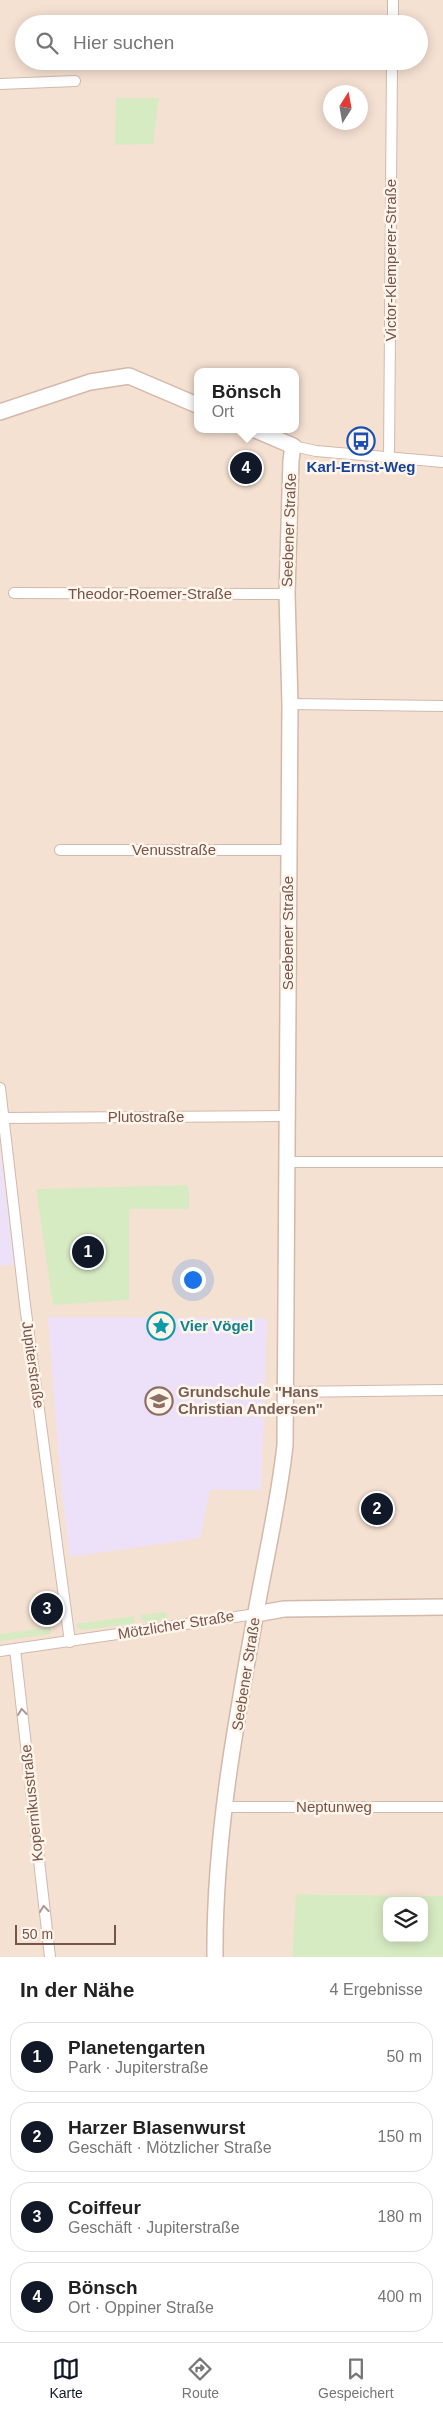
<!DOCTYPE html>
<html lang="de">
<meta charset="utf-8">
<style>
:root{--surface:#fff;--page:#f6f6f6;--text:#222;--muted:#767676;--line:#e0e0e0;--accent:#111827}
body{margin:0;font-family:Arial,sans-serif;background:var(--page);color:var(--text)}
.controls{position:absolute;right:15px;bottom:15px;display:grid;overflow:hidden;border-radius:10px;box-shadow:0 2px 12px #0003}
.controls button{width:45px;height:45px;display:grid;place-items:center;padding:0;border:0;border-bottom:1px solid var(--line);background:var(--surface);color:var(--text);font:25px sans-serif}
.compass{position:absolute;left:323px;top:85px;width:45px;height:45px;border-radius:50%;background:var(--surface);box-shadow:0 2px 12px #0003;rotate:11deg}
.scale{position:absolute;left:15px;bottom:12px;width:101px;box-sizing:border-box;padding-left:5px;border:2px solid #765449;border-top:0;font-size:14px;line-height:18px;white-space:nowrap;color:#765449;-webkit-text-stroke:4px #fff5eb;paint-order:stroke}
.you{position:absolute;left:192px;top:1279px;width:18px;height:18px;margin:-12px;border:4px solid #fff;border-radius:50%;background:#1a73e8;box-shadow:0 0 0 8px #1a73e833}
.badge{display:grid;place-items:center;width:32px;height:32px;border-radius:50%;background:var(--accent);color:#fff;font-size:16px;font-weight:700}
.pin{position:absolute;translate:-50% -50%;border:2px solid #fff;box-shadow:0 1px 5px #0006}
.popup{position:absolute;left:194px;top:368px;width:105px;height:65px;box-sizing:border-box;display:grid;place-content:center;border-radius:10px;background:var(--surface);filter:drop-shadow(0 1px 4px #0005);font-size:16px;white-space:nowrap;color:var(--muted)}
.popup b{font-size:19px;color:var(--text)}
.popup::after{content:'';position:absolute;left:50%;top:100%;margin-left:-10px;border:10px solid transparent;border-top-color:var(--surface)}
.list{margin:0;padding:0;list-style:none}
h2{display:flex;justify-content:space-between;align-items:center;height:65px;margin:0;padding:0 20px;font-size:21px}
h2 small{font-size:16px;font-weight:400;color:var(--muted)}
.list li{display:grid;grid-template-columns:32px 1fr auto;gap:15px;align-items:center;box-sizing:border-box;height:70px;margin:0 10px 10px;padding:0 10px;border:1px solid var(--line);border-radius:20px}
.list b{display:block;font-size:19px;white-space:nowrap}
.list p{margin:0;font-size:16px;white-space:nowrap;color:var(--muted)}
.list em{font-size:16px;font-style:normal;color:var(--muted)}
.icon{flex:none;width:28px;height:28px;fill:none;stroke:currentColor;stroke-width:2;stroke-linecap:round;stroke-linejoin:round}
.map{position:relative;flex:none;width:443px;height:1957px;overflow:hidden}
.search{position:absolute;background:var(--surface);box-shadow:0 2px 12px #0003;left:15px;right:15px;top:15px;height:55px;display:flex;align-items:center;gap:12px;box-sizing:border-box;padding:0 18px;border-radius:28px;color:var(--muted);font-size:19px}
.sheet{height:385px;background:var(--surface)}
nav{display:flex;justify-content:space-around;align-items:center;box-sizing:border-box;height:70px;border-top:1px solid var(--line);background:var(--surface);font-size:14px;color:var(--muted)}
nav a{display:grid;justify-items:center;gap:2px}
nav .on{color:var(--accent)}
.map>svg:first-child{display:block}
.residential{fill:#f5e1d2;fill-rule:evenodd}
.education{fill:#ede1f9}
.green{fill:#d7ebc2;fill-rule:evenodd}
.lines{fill:none;stroke-linecap:round;stroke-linejoin:round}
.street-casing{stroke:#d1b9ad;stroke-width:12}
.secondary-casing{stroke:#d4b8aa;stroke-width:18}
.street{stroke:#fff;stroke-width:10}
.secondary{stroke:#fff;stroke-width:15}
.oneway{stroke:#ad9892}
.labels{text-anchor:middle;stroke-width:5;stroke-linejoin:round;paint-order:stroke}
.street-label{font-size:15px;fill:#765449;stroke:#fff5eb}
.transit-label{font-size:15px;font-weight:bold;fill:#164399;stroke:#fff5eb}
.culture-label{font-size:15px;font-weight:bold;fill:#0d838f;stroke:#fff5eb;text-anchor:start}
.education-label{font-size:15px;font-weight:bold;fill:#785e54;stroke:#fff5eb;text-anchor:start}
</style>
<div class="map">
<svg width="443" height="1957" viewBox="0 0 443 1957">
<rect width="100%" height="100%" fill="#fdf0e4"/>
<path class="residential" d="M 0,0 L 443,0 L 443,1896 L 297,1894 L 292,1957 L 0,1957 ZM 24,24 L 419,24 L 419,61 L 24,61 ZM 330,92 L 360,92 L 360,122 L 330,122 ZM 197,372 L 295,372 L 295,429 L 197,429 Z"/>
<path class="education" d="M 0,1148 L 14,1265 L 0,1266 Z
M 48,1317 L 267,1318 L 261,1490 L 210,1490 L 200,1538 L 70,1557 L 61,1485 Z"/>
<path class="green" d="M 116,98 L 159,98 L 153,144 L 115,145 Z
M 187,1185 L 189,1190 L 189,1209 L 129,1209 L 129,1300 L 53,1305 L 36,1189 Z
M 166,1612 L 167,1619 L 144,1622 L 141,1620 L 141,1615 Z
M 134,1616 L 135,1623 L 85,1630 L 78,1628 L 75,1624 Z
M 51,1627 L 51,1634 L 0,1641 L 0,1634 Z
M 296,1894 L 443,1896 L 443,1957 L 292,1957 ZM 387,1901 L 424,1901 L 424,1938 L 387,1938 Z"/>
<g class="lines">
<g class="street-casing">
<path id="street" d="M 393,24 L 393,0
M 0,84 L 75,81
M 293,446 L 316,451 L 443,462
M 389,458 L 392,61
M 14,593 L 287,594
M 290,704 L 443,706
M 60,850 L 288,850
M 0,1088 L 25,1305 L 70,1642
M 4,1118 L 287,1116
M 287,1162 L 443,1162
M 286,1392 L 443,1390
M 15,1649 L 50,1957
M 0,1651 L 256,1614
M 224,1807 L 443,1807"/>
</g>
<g class="secondary-casing">
<path id="secondary" d="M 0,412 L 90,382 L 129,376 L 197,405
M 256,1614 L 284,1609 L 443,1607
M 215,1957 C 214,1841 235,1726 256,1612 C 266,1556 279,1501 285,1445 L 290,704 L 287,594 L 291,460 L 293,446 L 253,429"/>
</g>
<use href="#street" class="street"/>
<use href="#secondary" class="secondary"/>
</g>
<defs><path id="oneway-chevron" d="M-2-3.5L2.5 0L-2 3.5" fill="none" stroke-width="1.6" stroke-linecap="round" stroke-linejoin="round" transform="scale(1.25)"/></defs>
<g class="oneway">
<use href="#oneway-chevron" transform="translate(22 1712) rotate(-96)"/>
<use href="#oneway-chevron" transform="translate(44 1909) rotate(-96)"/>
</g>
<defs>
<g id="bus-ring" transform="scale(1.4375)"><circle r="9.5" fill="#fff5eb" stroke="#1a4fb4" stroke-width="1.5"/><path d="M-5-6H5V4H4V6H2V4H-2V6H-4V4H-5ZM-3.5-4V0h7V-4ZM-3.5 1.2v1.5H-2V1.2ZM2 1.2v1.5H3.5V1.2Z" fill="#1a4fb4"/></g>
<g id="sight-ring" transform="scale(1.4375)"><circle r="9.5" fill="#fff5eb" stroke="#0f9aa8" stroke-width="1.5"/><path d="M0-6L1.8-2.2L6-1.7L2.9 1.2L3.7 5.4L0 3.3L-3.7 5.4L-2.9 1.2L-6-1.7L-1.8-2.2Z" fill="#0f9aa8"/></g>
<g id="school-ring" transform="scale(1.4375)"><circle r="9.5" fill="#fff5eb" stroke="#8d6e63" stroke-width="1.5"/><path d="M0-5L7-2L0 1L-7-2ZM-4 1L0 2.5L4 1V4Q0 6-4 4Z" fill="#8d6e63"/></g>
</defs>
<g fill-rule="evenodd">
<use href="#bus-ring" x="361" y="441"/>
<use href="#sight-ring" x="161" y="1326"/>
<use href="#school-ring" x="159" y="1401"/>
</g>
<g class="labels">
<g class="street-label">
<text transform="translate(391 260) rotate(-90)" y="5">Victor-Klemperer-Straße</text>
<text transform="translate(289 530) rotate(-88)" y="5">Seebener Straße</text>
<text x="150" y="599">Theodor-Roemer-Straße</text>
<text x="174" y="855">Venusstraße</text>
<text transform="translate(288 933) rotate(-90)" y="5">Seebener Straße</text>
<text x="146" y="1122">Plutostraße</text>
<text transform="translate(33 1365) rotate(82)" y="5">Jupiterstraße</text>
<text transform="translate(176 1625) rotate(-9)" y="5">Mötzlicher Straße</text>
<text transform="translate(246 1674) rotate(-81)" y="5">Seebener Straße</text>
<text transform="translate(32 1803) rotate(-96)" y="5">Kopernikusstraße</text>
<text x="334" y="1812">Neptunweg</text>
</g>
<g class="transit-label">
<text x="361" y="472">Karl-Ernst-Weg</text>
</g>
<g class="culture-label">
<text x="180" y="1331">Vier Vögel</text>
</g>
<g class="education-label">
<text x="178" y="1397">Grundschule "Hans<tspan x="178" dy="17">Christian Andersen"</tspan></text>
</g>
</g>
</svg>
<div class="controls">
<button><svg class="icon" aria-label="layers" viewBox="0 0 24 24"><path d="M12 4l9 5-9 5-9-5zM3 14l9 5 9-5"/></svg></button>
</div>
<svg class="compass" viewBox="-18 -18 36 36"><path d="M0-13l5 13h-10z" fill="#e53935"/><path d="M0 13l5-13h-10z" fill="#767676"/></svg>
<div class="scale">50 m</div>
<div class="you"></div>
<div class="pin badge" style="left:88px;top:1252px">1</div>
<div class="pin badge" style="left:377px;top:1509px">2</div>
<div class="pin badge" style="left:47px;top:1609px">3</div>
<div class="pin badge" style="left:246px;top:468px">4</div>
<div class="popup"><b>Bönsch</b>Ort</div>
<div class="search"><svg class="icon" aria-label="search" viewBox="0 0 24 24"><circle cx="10" cy="10" r="6"/><path d="M15 15l6 6"/></svg>Hier suchen</div>
</div>
<section class="sheet">
<h2>In der Nähe<small>4 Ergebnisse</small></h2>
<ul class="list">
<li><span class="badge">1</span><div><b>Planetengarten</b><p>Park · Jupiterstraße</p></div><em>50 m</em></li>
<li><span class="badge">2</span><div><b>Harzer Blasenwurst</b><p>Geschäft · Mötzlicher Straße</p></div><em>150 m</em></li>
<li><span class="badge">3</span><div><b>Coiffeur</b><p>Geschäft · Jupiterstraße</p></div><em>180 m</em></li>
<li><span class="badge">4</span><div><b>Bönsch</b><p>Ort · Oppiner Straße</p></div><em>400 m</em></li>
</ul>
</section>
<nav>
<a class="on"><svg class="icon" aria-label="map" viewBox="0 0 24 24"><path d="M3 6l6-2 6 2 6-2v14l-6 2-6-2-6 2zM9 4v14M15 6v14"/></svg>Karte</a>
<a><svg class="icon" aria-label="directions" viewBox="0 0 24 24"><path d="M12 3l9 9-9 9-9-9zM9 14v-3h6M13 9l2 2-2 2"/></svg>Route</a>
<a><svg class="icon" aria-label="saved" viewBox="0 0 24 24"><path d="M7 4h10v16l-5-4-5 4z"/></svg>Gespeichert</a>
</nav>
